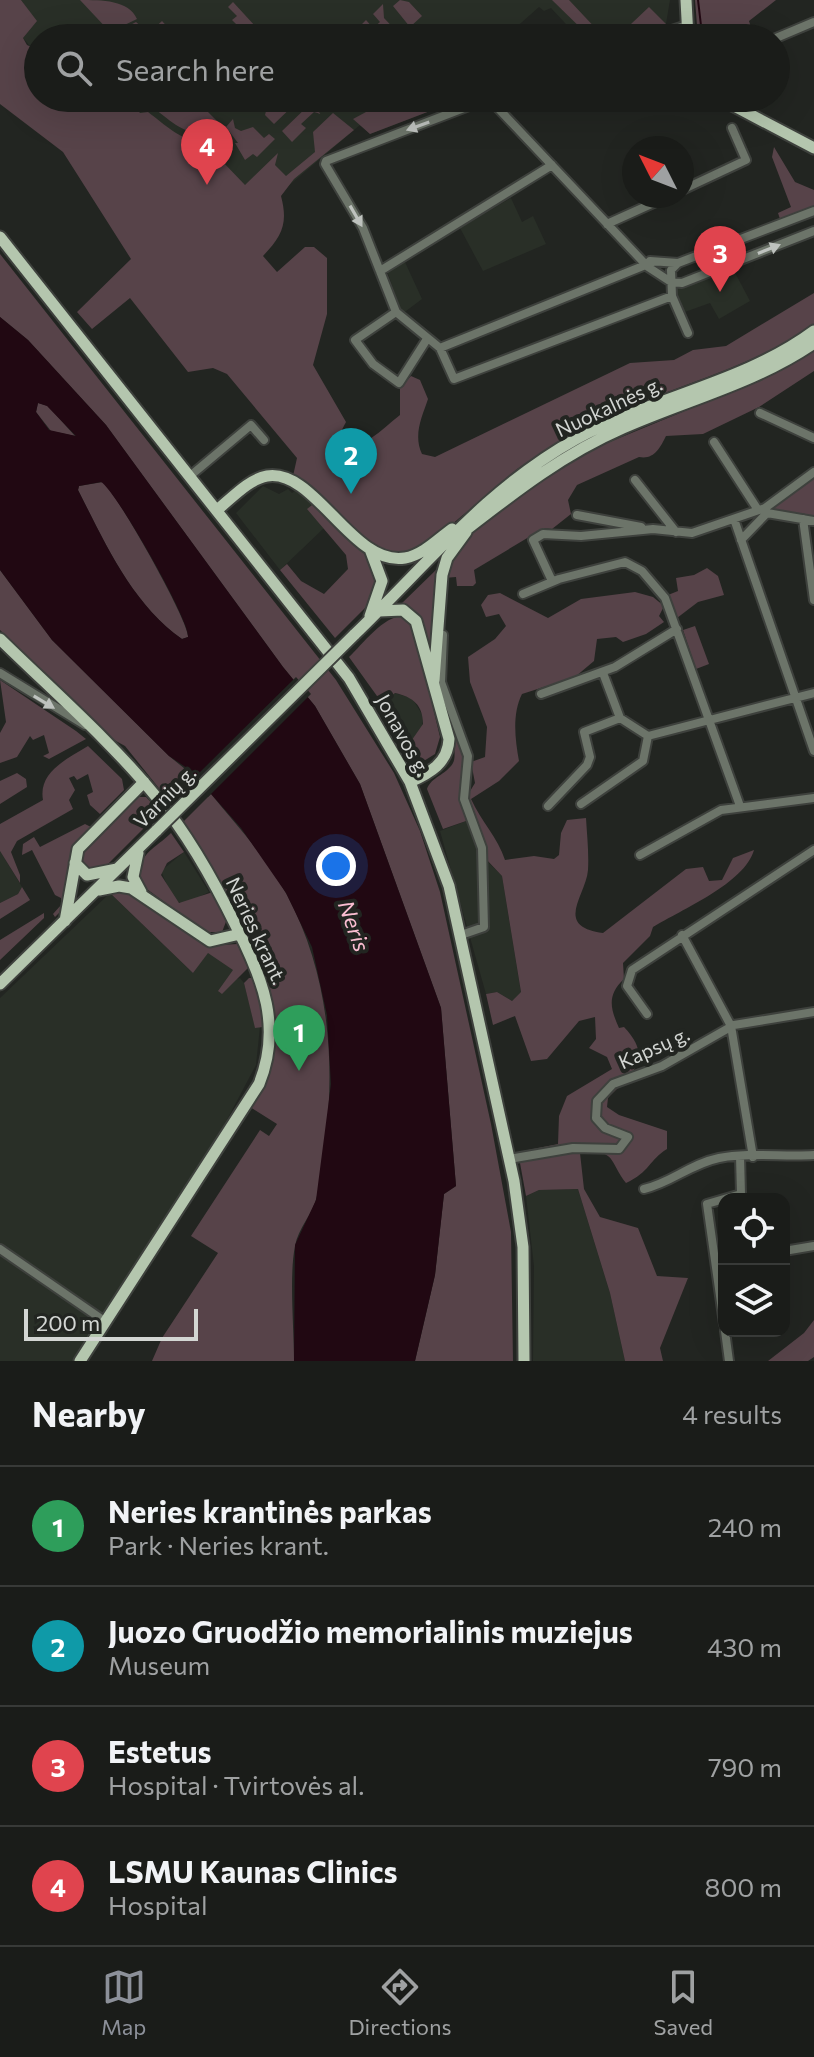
<!DOCTYPE html>
<meta charset="utf-8">
<style>
:root{--surface:#1a1c19;--page:#232522;--text:#f1f3f6;--muted:#9fa1a2;--line:#383a38;--accent:#8c9099}
body{margin:0;font-family:Commissioner,sans-serif;background:var(--page);color:var(--text)}
.controls{position:absolute;right:24px;bottom:24px;display:grid;overflow:hidden;border-radius:16px;box-shadow:0 8px 32px #0002}
.controls button{width:72px;height:72px;display:grid;place-items:center;padding:0;border:0;border-bottom:2px solid var(--line);background:var(--surface);color:var(--text);font:40px sans-serif}
.compass{position:absolute;left:622px;top:136px;width:72px;height:72px;border-radius:50%;background:var(--surface);box-shadow:0 8px 32px #0002;rotate:312deg}
.scale{position:absolute;left:24px;bottom:20px;width:174px;box-sizing:border-box;padding-left:8px;border:4px solid #d3d6d3;border-top:0;font-size:22px;line-height:28px;white-space:nowrap;color:#d3d6d3;-webkit-text-stroke:6px #222521;paint-order:stroke}
.you{position:absolute;left:336px;top:866px;width:28px;height:28px;margin:-20px;border:6px solid #fff;border-radius:50%;background:#1a73e8;box-shadow:0 0 0 12px #1a73e833}
.badge{display:grid;place-items:center;width:52px;height:52px;border-radius:50%;background:var(--accent);color:#fff;font-size:26px;font-weight:700}
.pin{position:absolute;translate:-50% -66px;filter:drop-shadow(0 2px 4px #0008)}
.pin::after{content:'';position:absolute;top:42px;width:28px;height:24px;background:inherit;clip-path:polygon(0 0,100% 0,50% 100%)}
.list{margin:0;padding:0;list-style:none}
h2{display:flex;justify-content:space-between;align-items:center;height:104px;margin:0;padding:0 32px;font-size:34px}
h2 small{font-size:26px;font-weight:400;color:var(--muted)}
.list li{display:grid;grid-template-columns:52px 1fr auto;gap:24px;align-items:center;box-sizing:border-box;height:120px;padding:0 32px;border-top:2px solid var(--line)}
.list b{display:block;font-size:30px;white-space:nowrap}
.list p{margin:0;font-size:26px;white-space:nowrap;color:var(--muted)}
.list em{font-size:26px;font-style:normal;color:var(--muted)}
.icon{flex:none;width:44px;height:44px;fill:none;stroke:currentColor;stroke-width:2;stroke-linecap:round;stroke-linejoin:round}
.map{position:relative;flex:none;width:814px;height:1361px;overflow:hidden}
.search{position:absolute;background:var(--surface);box-shadow:0 8px 32px #0002;left:24px;right:24px;top:24px;height:88px;display:flex;align-items:center;gap:20px;box-sizing:border-box;padding:0 28px;border-radius:44px;color:var(--muted);font-size:30px}
.sheet{height:584px;background:var(--surface)}
nav{display:flex;justify-content:space-around;align-items:center;box-sizing:border-box;height:112px;border-top:2px solid var(--line);background:var(--surface);font-size:22px;color:var(--muted)}
nav a{display:grid;justify-items:center;gap:4px}
nav .on{color:var(--accent)}
.map>svg:first-child{display:block}
.built{fill:#292f27}
.green{fill:#574349}
.water{fill:#210812;fill-rule:evenodd}
.pier{fill:#222521}
.lines{fill:none;stroke-linecap:round;stroke-linejoin:round}
.stream{stroke:#210812;stroke-width:2}
.minor-casing{stroke:#3e413d;stroke-width:12}
.major-casing{stroke:#3e413d;stroke-width:15}
.minor{stroke:#6c7469;stroke-width:8}
.major{stroke:#b4c6ae;stroke-width:11}
.major-bridge-casing{stroke:#3e413d;stroke-width:15;stroke-linecap:butt}
.major-bridge{stroke:#b4c6ae;stroke-width:11}
.oneway{fill:#bec2be}
.labels{text-anchor:middle;stroke-width:8;stroke-linejoin:round;paint-order:stroke}
.street-label{font-size:20px;fill:#d3d6d3;stroke:#222521}
.water-label{font-size:22px;font-style:italic;fill:#fabdd1;stroke:#222521}
</style>
<div class="map">
<svg width="814" height="1361" viewBox="0 0 814 1361">
<rect width="100%" height="100%" fill="#222521"/>
<path class="built" d="M 21,0 L 670,0 L 666,24 L 623,38 L 579,38 L 551,8 L 544,11 L 539,7 L 504,38 L 61,36 L 38,38 L 38,50 L 33,50 L 23,38 L 36,21 Z
M 129,98 L 446,98 L 451,103 L 370,134 L 360,125 L 200,261 L 140,113 Z
M 511,198 L 522,222 L 533,216 L 546,244 L 483,271 L 460,228 Z
M 404,260 L 422,299 L 402,314 L 387,271 Z
M 732,267 L 750,301 L 719,319 L 710,303 L 682,313 L 674,290 Z
M 263,486 L 279,494 L 288,489 L 292,493 L 296,490 L 312,505 L 308,509 L 324,528 L 280,570 L 236,513 Z
M 394,693 L 412,698 L 423,716 L 422,729 L 407,747 L 382,703 Z
M 466,821 L 480,854 L 502,876 L 521,993 L 512,1001 L 497,992 L 486,994 L 440,831 Z
M 0,851 L 22,887 L 18,894 L 0,903 Z
M 184,852 L 209,892 L 185,904 L 174,901 L 161,871 Z
M 110,893 L 193,973 L 208,952 L 234,970 L 219,992 L 222,993 L 233,980 L 240,978 L 244,983 L 255,1027 L 260,1027 L 256,1065 L 214,1144 L 74,1361 L 0,1361 L 0,998 Z
M 578,1189 L 610,1293 L 625,1361 L 533,1361 L 534,1266 L 526,1196 L 539,1190 Z"/>
<path class="green" d="M 0,0 L 21,0 L 37,21 L 23,38 L 27,45 L 38,50 L 38,98 L 129,98 L 140,113 L 148,112 C 172,130 195,155 221,130 L 233,150 L 226,146 L 219,152 L 224,159 L 222,161 L 245,185 L 278,153 L 275,165 L 286,176 L 315,152 L 313,132 L 333,113 L 354,130 L 294,179 L 281,196 C 288,223 283,235 263,256 L 277,272 L 305,247 L 314,247 L 327,258 L 327,314 L 313,365 L 346,422 L 336,441 L 338,447 C 360,454 384,427 400,415 L 400,387 L 411,376 L 420,380 L 428,399 C 422,417 413,435 422,454 L 435,457 L 630,363 L 674,360 L 693,350 L 726,346 L 814,293 L 814,324 C 755,366 686,382 621,411 C 585,426 552,445 520,467 C 496,484 421,558 399,556 C 369,553 317,496 293,476 L 297,458 L 227,374 L 213,368 L 188,372 L 130,298 L 92,329 L 77,312 L 131,259 L 63,152 L 0,104 Z
M 80,0 C 102,0 129,0 137,19 L 110,32 Z
M 400,0 L 409,2 L 422,16 L 410,27 L 393,6 Z
M 552,0 L 569,0 L 600,33 L 612,24 L 618,31 L 591,38 Z
M 695,0 L 776,0 L 749,21 L 754,37 L 698,38 Z
M 233,2 L 266,38 L 250,38 L 232,20 L 237,16 L 228,7 Z
M 383,4 L 384,18 L 400,35 L 358,38 L 353,33 L 366,20 L 373,28 L 380,22 L 373,14 Z
M 649,7 L 666,24 L 635,38 L 628,31 L 631,24 Z
M 162,21 L 175,35 L 172,38 L 148,38 L 136,26 L 124,38 L 114,38 L 113,34 L 136,22 L 149,33 Z
M 161,98 L 173,110 L 182,105 L 179,100 L 181,98 L 194,98 L 221,125 C 193,144 175,124 152,107 Z
M 263,98 L 293,98 L 297,102 L 274,124 L 265,115 L 267,107 Z
M 392,98 L 446,98 L 451,103 L 370,134 L 353,119 Z
M 310,104 L 321,114 L 314,112 L 301,124 L 306,128 L 292,142 L 282,131 Z
M 233,119 L 235,128 L 241,131 L 253,127 L 264,138 L 269,134 L 275,139 L 257,157 L 253,154 L 245,160 L 235,143 L 238,143 L 226,127 Z
M 774,147 L 795,182 L 814,190 L 814,206 L 780,219 L 778,213 L 791,207 L 772,157 Z
M 0,254 L 336,680 L 394,773 L 420,831 L 440,892 L 491,1124 L 511,1232 L 513,1361 L 415,1361 L 435,1275 L 444,1194 L 456,1186 L 441,1008 L 360,784 L 315,706 L 283,667 L 106,425 L 28,340 L 0,317 Z
M 814,351 L 814,371 L 759,407 L 703,434 L 666,436 C 660,448 654,460 639,457 L 577,485 L 568,500 L 571,514 L 552,529 L 544,528 L 474,570 L 476,583 L 473,586 L 457,586 L 456,577 L 444,578 L 463,542 L 494,514 L 583,453 L 762,379 Z
M 38,403 L 48,406 L 75,436 L 51,431 L 36,412 Z
M 814,475 L 814,519 L 772,511 L 773,507 Z
M 103,482 C 117,494 190,623 188,637 L 182,639 C 132,604 105,543 78,490 L 79,486 Z
M 312,505 L 363,549 L 378,582 L 368,605 L 335,638 L 280,570 L 287,564 L 301,581 L 324,594 L 348,569 L 346,555 L 307,509 Z
M 439,567 L 430,668 L 418,621 L 399,606 Z
M 707,568 L 718,576 L 724,595 L 698,602 L 677,618 L 668,595 L 678,591 L 676,578 L 694,575 Z
M 0,570 L 52,640 L 169,756 L 195,777 L 170,802 L 125,746 L 105,735 L 0,630 Z
M 635,592 L 653,597 L 664,606 L 659,616 L 664,622 L 646,634 L 623,642 L 616,637 L 597,639 L 594,661 L 575,677 L 522,694 C 512,714 515,739 519,761 L 499,781 L 471,799 C 481,821 498,838 505,860 L 534,856 L 554,859 L 559,855 L 561,833 L 567,820 L 586,818 C 587,835 589,853 588,870 C 586,896 553,926 603,933 L 686,869 L 703,867 L 709,881 L 722,880 L 733,858 L 754,850 C 745,883 681,910 653,927 L 650,936 L 623,963 L 624,979 C 607,995 610,1008 619,1028 L 624,1027 C 655,1060 631,1074 608,1098 L 607,1107 L 619,1115 L 667,1131 L 667,1149 C 649,1160 650,1172 626,1183 C 608,1160 617,1149 580,1153 L 584,1189 L 600,1217 L 638,1228 L 657,1276 L 688,1278 L 660,1348 L 663,1361 L 625,1361 L 610,1293 L 578,1189 L 539,1190 L 526,1196 L 518,1152 L 558,1144 L 559,1116 L 567,1096 L 612,1069 L 607,1057 L 589,1048 L 596,1039 L 595,1017 L 579,1021 L 547,1059 L 531,1061 L 515,1016 L 493,1025 L 486,994 L 497,992 L 512,1001 L 521,992 L 502,876 L 485,858 L 484,840 L 467,796 L 475,783 L 471,762 L 485,757 L 487,727 L 470,682 L 468,657 L 495,639 L 506,626 L 499,614 L 486,617 L 481,605 L 488,595 L 500,593 L 548,618 L 581,599 Z
M 403,616 L 411,622 L 415,632 L 440,737 L 435,754 L 419,764 L 407,747 L 423,724 C 423,705 413,697 395,693 L 382,703 L 349,657 C 363,644 383,616 403,616 Z
M 695,626 L 709,664 L 696,669 L 683,630 Z
M 439,670 L 466,764 L 460,789 L 466,821 L 443,829 L 427,789 C 431,777 446,775 453,763 C 460,751 442,689 439,670 Z
M 0,680 L 76,731 L 86,739 L 49,759 L 43,756 L 49,753 L 44,735 L 33,740 L 30,736 L 17,757 L 0,763 L 0,733 L 6,722 Z
M 88,746 L 122,779 L 124,790 L 100,814 L 90,805 L 87,795 L 93,792 L 88,774 L 77,780 L 74,776 L 69,778 L 75,790 L 69,800 L 73,809 L 17,841 L 11,852 L 20,875 L 20,883 L 0,851 L 0,824 L 43,800 C 38,772 67,759 88,746 Z
M 17,773 L 26,779 L 27,787 L 0,804 L 0,781 Z
M 211,794 C 238,827 267,858 287,895 C 337,989 337,1094 317,1196 C 313,1214 298,1228 295,1246 C 289,1276 294,1328 294,1361 L 152,1361 L 162,1338 L 218,1253 L 191,1236 L 260,1130 L 269,1136 L 277,1124 L 250,1107 C 258,1087 271,1064 274,1043 C 285,974 219,878 183,822 Z
M 139,797 L 146,797 L 160,812 L 102,870 L 95,872 L 82,867 L 81,851 Z
M 85,824 L 91,827 L 77,843 L 63,909 L 55,917 L 53,914 L 61,905 L 61,898 L 55,895 L 32,850 L 22,855 L 23,844 L 34,837 L 40,847 Z
M 171,833 L 184,852 L 167,863 L 161,875 L 179,903 L 213,892 L 227,919 L 222,932 L 205,932 L 140,884 C 136,853 154,850 171,833 Z
M 22,887 L 30,900 L 0,919 L 0,903 L 18,894 Z
M 114,890 L 137,894 L 205,946 L 237,944 L 248,968 L 222,994 L 218,991 L 233,970 L 208,953 L 193,973 L 110,893 Z
M 44,913 L 44,918 L 0,960 L 0,940 Z
M 249,978 L 254,978 L 264,1001 L 263,1027 L 255,1028 L 244,983 Z
M 814,1320 L 814,1357 L 808,1361 L 768,1361 L 804,1333 Z"/>
<path class="water" d="M 0,317 L 28,340 L 106,425 L 283,667 L 315,706 L 360,784 L 441,1008 L 456,1186 L 444,1194 L 435,1275 L 415,1361 L 294,1361 L 295,1245 L 316,1200 L 331,1084 L 327,1015 L 312,947 L 286,893 L 241,828 L 190,770 L 169,756 L 52,640 L 0,570 ZM 38,403 L 47,406 L 76,436 L 49,430 L 36,412 ZM 101,482 C 115,489 191,622 188,637 L 182,639 C 132,604 105,543 78,490 L 79,486 Z"/>
<path class="pier" d="M 296,677 L 311,694 L 208,797 L 193,779 Z"/>
<g class="lines">
<path class="stream" d="M 698,0 L 702,34"/>
<g class="minor-casing">
<path id="minor" d="M 648,38 L 687,25
M 671,38 L 688,36
M 776,38 L 814,22
M 490,98 L 326,161 L 325,164 L 363,228 L 396,312 L 440,348 L 454,379 L 672,296
M 494,98 L 495,105 L 648,267 L 671,282 L 682,283 L 814,231
M 682,190 L 746,160 L 732,128
M 607,224 L 669,196
M 650,261 L 678,263
M 380,271 L 552,165
M 396,312 L 355,340 L 373,364 L 399,383 L 427,339
M 688,333 L 672,296 L 671,270 L 678,263 L 814,211
M 440,348 L 653,262
M 760,413 L 814,438
M 714,442 L 758,510
M 190,476 L 251,425 L 264,440
M 635,480 L 676,532
M 767,513 L 814,521
M 577,515 L 641,527
M 734,519 L 814,751
M 803,519 L 814,600
M 741,540 L 767,513
M 552,581 L 533,540 L 543,534 L 581,536 L 653,529 L 692,533 L 765,508 L 814,472
M 523,594 L 559,579 L 625,562 L 642,571 L 665,598 L 740,806
M 443,635 L 441,682 L 468,756 L 464,799 L 482,848 L 484,927 L 461,935
M 0,673 L 85,725
M 603,673 L 620,718 L 648,736 L 814,693
M 541,694 L 615,667 L 677,629
M 581,804 L 643,761 L 648,736
M 548,806 L 587,765 L 590,757 L 584,732 L 620,718
M 640,855 L 721,810 L 814,798
M 682,935 L 731,1026 L 753,1157
M 647,1014 L 627,986 L 632,970 L 814,850
M 509,1159 L 573,1148 L 619,1149 L 628,1137 L 605,1128 L 596,1118 L 597,1101 L 613,1084 L 662,1066 L 734,1025 L 814,1012
M 644,1189 C 671,1183 690,1164 719,1158 C 749,1152 783,1157 814,1155
M 0,1249 L 103,1320
M 784,1251 L 814,1246
M 724,1324 L 707,1204 L 741,1194 L 740,1156
M 725,1331 L 729,1361"/>
</g>
<g class="major-casing">
<path id="major" d="M 686,0 L 688,38
M 719,98 L 814,148
M 0,237 L 349,678 L 410,782 L 449,886 L 514,1181 L 523,1247 L 524,1361
M 217,510 C 231,499 249,479 267,476 C 315,468 353,567 405,558 C 423,555 438,539 452,529
M 458,536 C 511,495 561,455 623,428 C 686,400 756,383 814,343
M 379,611 L 403,610 L 416,621 L 449,739 C 448,763 430,773 410,782
M 370,616 L 382,581 L 370,549
M 354,635 C 427,565 486,489 576,439 C 652,397 744,383 814,331
M 0,639 C 53,691 111,741 158,799 C 190,837 215,883 237,928 C 263,979 282,1027 259,1084 L 80,1361
M 434,680 L 442,575 L 447,558 L 466,532
M 138,853 L 133,877 L 141,892
M 75,863 L 87,875 L 117,869
M 99,890 L 119,886 L 131,888 L 210,941 L 240,934
M 65,921 L 78,849 L 144,782
M 0,984 L 157,830"/>
</g>
<use href="#minor" class="minor"/>
<use href="#major" class="major"/>
<g class="major-bridge-casing">
<path id="major-bridge" d="M 157,830 L 354,635"/>
</g>
<use href="#major-bridge" class="major-bridge"/>
</g>
<defs><path id="oneway-solid" d="M-6-.8H1V-3.2L6.5 0L1 3.2V.8H-6Z" transform="scale(2)"/></defs>
<g class="oneway">
<use href="#oneway-solid" transform="translate(418 126) rotate(160)"/>
<use href="#oneway-solid" transform="translate(356 216) rotate(60)"/>
<use href="#oneway-solid" transform="translate(769 249) rotate(-22)"/>
<use href="#oneway-solid" transform="translate(44 702) rotate(31)"/>
</g>
<g class="labels">
<g class="street-label">
<text transform="translate(609 407) rotate(-25)" y="7">Nuokalnės g.</text>
<text transform="translate(403 735) rotate(61)" y="7">Jonavos g.</text>
<text transform="translate(165 797) rotate(-45)" y="7">Varnių g.</text>
<text transform="translate(256 931) rotate(65)" y="7">Neries krant.</text>
<text transform="translate(654 1048) rotate(-24)" y="7">Kapsų g.</text>
</g>
<g class="water-label">
<text transform="translate(354 926) rotate(70)" y="8">Neris</text>
</g>
</g>
</svg>
<div class="controls">
<button><svg class="icon" aria-label="locate" viewBox="0 0 24 24"><circle cx="12" cy="12" r="6"/><path d="M12 2v4M12 18v4M2 12h4M18 12h4"/></svg></button>
<button><svg class="icon" aria-label="layers" viewBox="0 0 24 24"><path d="M12 4l9 5-9 5-9-5zM3 14l9 5 9-5"/></svg></button>
</div>
<svg class="compass" viewBox="-18 -18 36 36"><path d="M0-13l5 13h-10z" fill="#e53935"/><path d="M0 13l5-13h-10z" fill="#9fa1a2"/></svg>
<div class="scale">200 m</div>
<div class="you"></div>
<div class="pin badge" style="left:299px;top:1071px;background:#2e9e5b">1</div>
<div class="pin badge" style="left:351px;top:494px;background:#0f9aa8">2</div>
<div class="pin badge" style="left:720px;top:292px;background:#e0444e">3</div>
<div class="pin badge" style="left:207px;top:185px;background:#e0444e">4</div>
<div class="search"><svg class="icon" aria-label="search" viewBox="0 0 24 24"><circle cx="10" cy="10" r="6"/><path d="M15 15l6 6"/></svg>Search here</div>
</div>
<section class="sheet">
<h2>Nearby<small>4 results</small></h2>
<ul class="list">
<li><span class="badge" style="background:#2e9e5b">1</span><div><b>Neries krantinės parkas</b><p>Park · Neries krant.</p></div><em>240 m</em></li>
<li><span class="badge" style="background:#0f9aa8">2</span><div><b>Juozo Gruodžio memorialinis muziejus</b><p>Museum</p></div><em>430 m</em></li>
<li><span class="badge" style="background:#e0444e">3</span><div><b>Estetus</b><p>Hospital · Tvirtovės al.</p></div><em>790 m</em></li>
<li><span class="badge" style="background:#e0444e">4</span><div><b>LSMU Kaunas Clinics</b><p>Hospital</p></div><em>800 m</em></li>
</ul>
</section>
<nav>
<a class="on"><svg class="icon" aria-label="map" viewBox="0 0 24 24"><path d="M3 6l6-2 6 2 6-2v14l-6 2-6-2-6 2zM9 4v14M15 6v14"/></svg>Map</a>
<a><svg class="icon" aria-label="directions" viewBox="0 0 24 24"><path d="M12 3l9 9-9 9-9-9zM9 14v-3h6M13 9l2 2-2 2"/></svg>Directions</a>
<a><svg class="icon" aria-label="saved" viewBox="0 0 24 24"><path d="M7 4h10v16l-5-4-5 4z"/></svg>Saved</a>
</nav>
